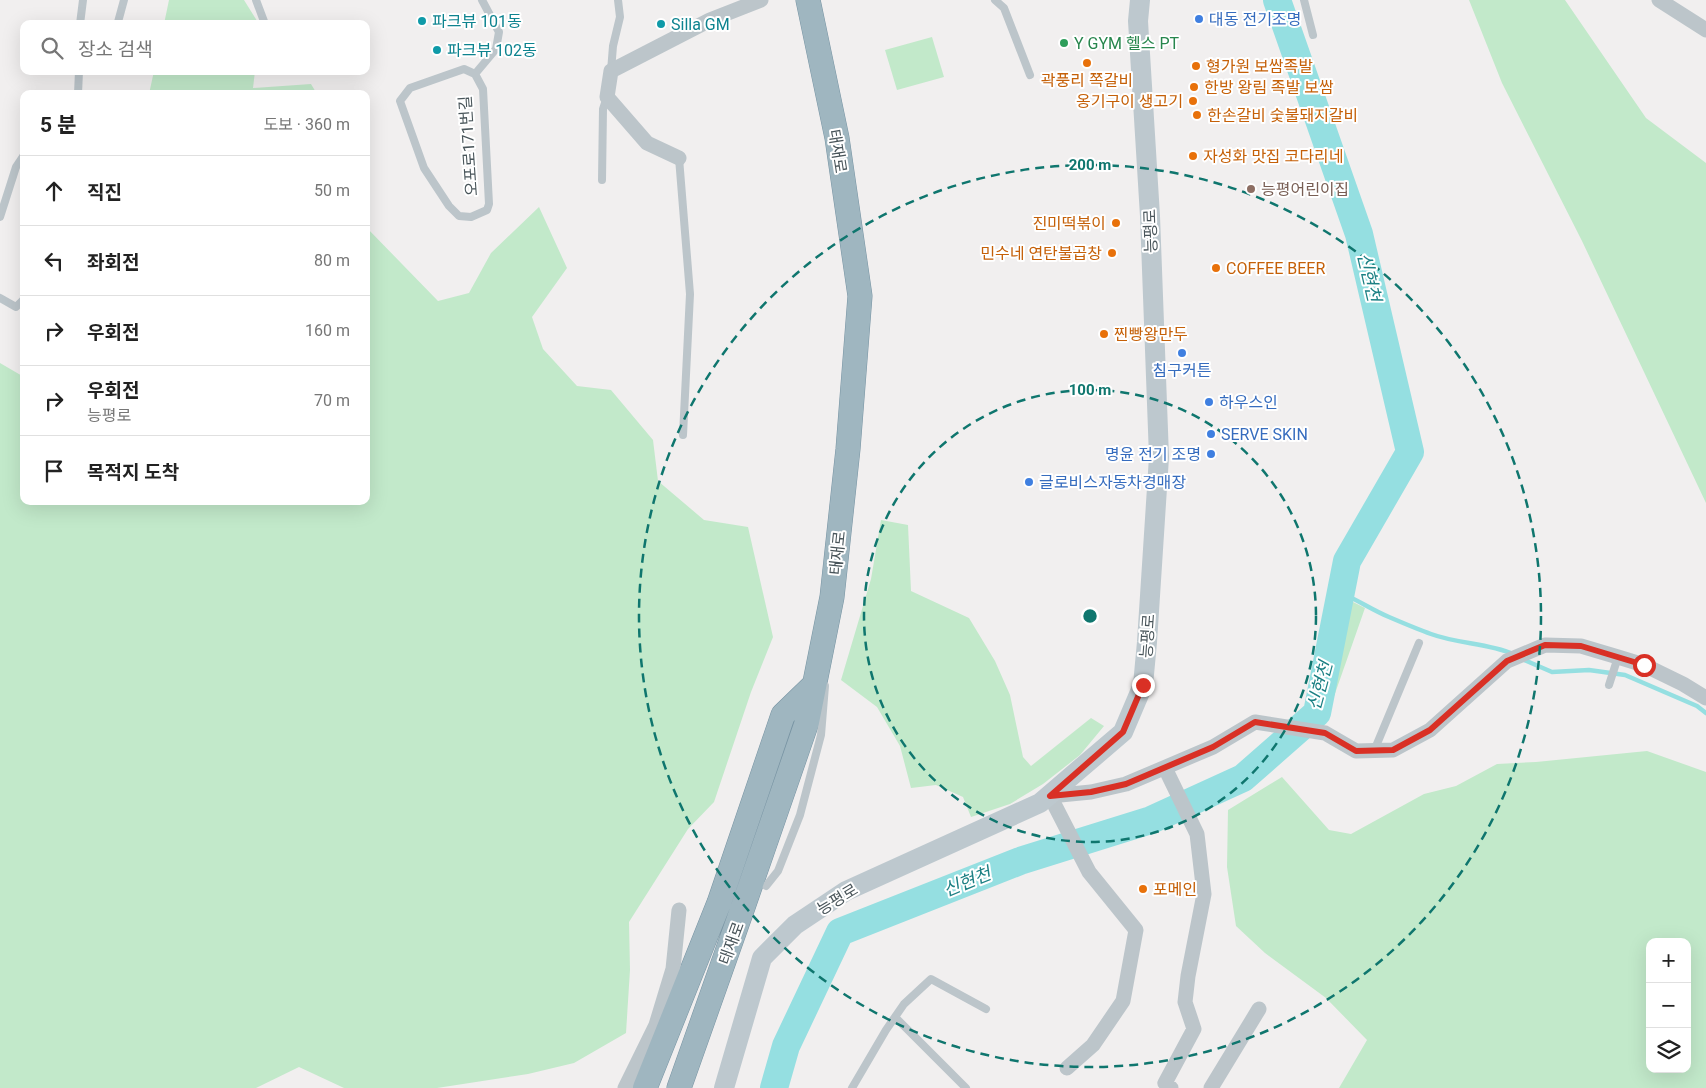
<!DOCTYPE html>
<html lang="ko">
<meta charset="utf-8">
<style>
:root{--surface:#fff;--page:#f2f2f2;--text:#222;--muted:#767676;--line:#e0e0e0}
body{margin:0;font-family:Roboto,"Noto Sans KR",sans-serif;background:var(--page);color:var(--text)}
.controls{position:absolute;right:15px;bottom:15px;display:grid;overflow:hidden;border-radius:10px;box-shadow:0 5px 20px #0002}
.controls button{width:45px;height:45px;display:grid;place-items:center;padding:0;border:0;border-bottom:1px solid var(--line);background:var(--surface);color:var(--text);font:25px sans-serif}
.stop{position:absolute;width:15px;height:15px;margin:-11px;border:4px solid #d93025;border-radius:50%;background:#fff}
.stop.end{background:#d93025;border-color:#fff;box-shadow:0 1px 5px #0008}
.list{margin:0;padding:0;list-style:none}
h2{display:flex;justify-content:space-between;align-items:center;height:65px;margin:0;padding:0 20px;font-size:21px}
h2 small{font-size:16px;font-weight:400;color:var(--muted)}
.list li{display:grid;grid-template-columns:32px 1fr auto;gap:15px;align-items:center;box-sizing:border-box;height:70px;padding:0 20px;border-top:1px solid var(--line)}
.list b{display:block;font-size:19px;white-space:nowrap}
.list p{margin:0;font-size:16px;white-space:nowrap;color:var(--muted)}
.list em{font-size:16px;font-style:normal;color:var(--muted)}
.icon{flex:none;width:28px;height:28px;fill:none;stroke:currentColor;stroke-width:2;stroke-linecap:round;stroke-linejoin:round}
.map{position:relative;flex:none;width:1706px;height:1088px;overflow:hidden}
.search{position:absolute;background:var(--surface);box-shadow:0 5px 20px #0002;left:20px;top:20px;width:350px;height:55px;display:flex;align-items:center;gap:12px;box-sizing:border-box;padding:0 18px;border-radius:10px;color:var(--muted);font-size:19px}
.panel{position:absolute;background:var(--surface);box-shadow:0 5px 20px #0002;left:20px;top:90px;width:350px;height:415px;border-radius:10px}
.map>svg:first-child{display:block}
.green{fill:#c2e9ca;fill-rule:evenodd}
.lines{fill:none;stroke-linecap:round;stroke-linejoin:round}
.stream{stroke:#95dfe1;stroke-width:4.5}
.river{stroke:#95dfe1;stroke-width:28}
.trunk-casing{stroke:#7894a3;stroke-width:25}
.service{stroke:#bcc5ca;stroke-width:8}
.minor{stroke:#bcc5ca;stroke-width:15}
.secondary{stroke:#bdc8ce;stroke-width:20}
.trunk{stroke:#9fb6c0;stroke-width:24}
.route{stroke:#d93025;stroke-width:6}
.ring{fill:none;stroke:#0f766e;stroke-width:2.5;stroke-dasharray:9 6}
.shop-dot{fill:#3f7fe0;stroke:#fff;stroke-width:2}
.culture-dot{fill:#0f9aa8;stroke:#fff;stroke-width:2}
.leisure-dot{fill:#2e9e5b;stroke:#fff;stroke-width:2}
.food-dot{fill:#e8710a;stroke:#fff;stroke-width:2}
.education-dot{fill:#8d6e63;stroke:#fff;stroke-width:2}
.labels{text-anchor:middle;stroke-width:4;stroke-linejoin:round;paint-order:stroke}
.shop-label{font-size:16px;fill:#366cbe;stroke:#fff;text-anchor:start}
.culture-label{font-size:16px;fill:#0d838f;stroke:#fff;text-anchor:start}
.leisure-label{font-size:16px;fill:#27864d;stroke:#fff;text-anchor:start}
.food-label{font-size:16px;fill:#c56008;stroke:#fff;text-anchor:start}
.street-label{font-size:16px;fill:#49555a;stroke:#fff}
.education-label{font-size:16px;fill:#785e54;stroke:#fff;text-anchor:start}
.water-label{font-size:18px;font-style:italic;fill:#1c8084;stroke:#fff}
.centre{fill:#0f766e;stroke:#fff;stroke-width:2.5}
.ring-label{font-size:15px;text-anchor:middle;font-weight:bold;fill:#0f766e;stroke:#fff;stroke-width:4;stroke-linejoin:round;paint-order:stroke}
</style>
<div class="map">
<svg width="1706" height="1088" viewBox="0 0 1706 1088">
<rect width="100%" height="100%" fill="#f1efef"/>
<path class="green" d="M 169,0 L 244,0 L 259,24 L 164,24 Z
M 1469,0 L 1565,0 L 1646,118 L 1706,163 L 1706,503 L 1582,241 L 1502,83 Z
M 932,37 L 944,77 L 897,90 L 885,50 Z
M 154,71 L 255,71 L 253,88 L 311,84 L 317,94 L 149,94 Z
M 539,207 L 567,268 L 532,317 L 543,349 L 577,386 L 611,390 L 653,440 L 658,481 L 704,520 L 748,527 L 773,637 L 751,692 L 714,802 L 688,829 L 629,922 L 630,970 L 626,1033 L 574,1063 L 528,1074 L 437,1088 L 344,1088 L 299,1067 L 256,1088 L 0,1088 L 0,363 L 24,377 L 24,501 L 366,501 L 366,227 L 438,301 L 469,293 L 491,253 Z
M 881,520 L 908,525 L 911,591 L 969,618 L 995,661 L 1010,695 L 1023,757 L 1031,766 L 1091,718 L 1104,726 L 1080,755 L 1043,784 L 1010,804 L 971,817 L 963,797 L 936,785 L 911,788 L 900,746 L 877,707 L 841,680 L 871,579 Z
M 1343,597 L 1365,608 L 1325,722 L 1316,720 L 1320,712 Z
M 1647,751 L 1706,772 L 1706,1088 L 1339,1088 L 1367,1040 L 1326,998 L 1265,953 L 1236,926 L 1227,867 L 1228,810 L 1282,777 L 1329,830 L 1351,834 L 1424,794 L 1456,786 L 1497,764 L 1536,762 ZM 1650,942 L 1687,942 L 1687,1069 L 1650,1069 Z"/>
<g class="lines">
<path class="stream" d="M 1341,593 C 1358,600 1372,610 1389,617 C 1403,623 1417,629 1431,634 C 1458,644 1488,643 1513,654
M 1522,659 L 1552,672 L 1589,670 L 1625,675 L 1697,706 L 1706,713"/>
<path class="river" d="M 774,1088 L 786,1046 L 840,932 L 1020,861 L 1151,820 L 1243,778 L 1317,713 L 1347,561 L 1410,452 L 1359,234 L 1277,0"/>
<g class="trunk-casing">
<path id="trunk" d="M 645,1088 L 719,903 L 783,715 L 814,685
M 679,1088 L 743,907 L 807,722 L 832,597 L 848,449 L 860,296 L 837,138 L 808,0"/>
</g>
<path class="service" d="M 256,0 L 265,24
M 995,0 L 1004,8 L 1030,75
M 1304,0 L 1313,35
M 118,22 L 124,0
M 80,24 L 83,0
M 464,69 L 475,74 L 483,89 L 489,204 L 487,210 L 471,217 L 459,216 L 449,206 L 424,168 L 400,101 L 410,88 Z
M 611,71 L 613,46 L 620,17 L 618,0
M 475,74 L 496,49 L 499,32 L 482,0
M 78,94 L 79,71
M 679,158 L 690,294 L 683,435
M 602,180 L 603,109 L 607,97
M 0,217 L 16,167 L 24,155
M 0,298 L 16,307 L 24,299
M 1609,685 L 1618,657
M 1374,751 L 1419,643
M 766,886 L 778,871 L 800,815 L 821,735 L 825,686
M 895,1017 L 966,1088
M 852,1088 L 886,1030 L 904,1004 L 931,979 L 986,1009"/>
<path class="minor" d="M 1659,0 L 1706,30
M 679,158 L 647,143 L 607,97 L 611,71 L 710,20 L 761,0
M 1165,768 L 1197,834 L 1204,894 L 1188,976 L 1185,1002 L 1194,1029 L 1165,1083 L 1171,1088
M 1067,1068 L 1093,1045 L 1123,1001 L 1136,930 L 1089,872 L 1050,796 L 1091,792 L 1126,784 L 1213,747 L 1255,722 L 1325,733 L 1356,751 L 1393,750 L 1430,730 L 1507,661 L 1545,645 L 1581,646 L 1618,657 L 1644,665 L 1683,684 L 1706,698
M 625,1088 L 656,1025 L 673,969 L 679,910
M 1211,1088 L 1259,1009"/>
<path class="secondary" d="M 724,1088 L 762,958 L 795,925 L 846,891 L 1040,803 L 1123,732 L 1143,685 L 1147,642 L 1159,457 L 1150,216 L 1138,21 L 1140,0"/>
<use href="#trunk" class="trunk"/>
</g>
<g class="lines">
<path class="route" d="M 1143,685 L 1123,732 L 1050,796 L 1091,792 L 1126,784 L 1213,747 L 1255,722 L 1325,733 L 1356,751 L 1393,750 L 1430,730 L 1507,661 L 1545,645 L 1581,646 L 1644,665"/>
</g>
<g class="ring">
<circle cx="1090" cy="616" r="226"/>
<circle cx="1090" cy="616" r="451"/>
</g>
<g class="shop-dot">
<circle cx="1199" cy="19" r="5"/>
<circle cx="1182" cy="353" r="5"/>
<circle cx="1209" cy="402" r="5"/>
<circle cx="1211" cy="434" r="5"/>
<circle cx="1211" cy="454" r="5"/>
<circle cx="1029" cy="482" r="5"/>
</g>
<g class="culture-dot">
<circle cx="422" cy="21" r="5"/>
<circle cx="661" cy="24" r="5"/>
<circle cx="437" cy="50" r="5"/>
</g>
<circle class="leisure-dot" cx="1064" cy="43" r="5"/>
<g class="food-dot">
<circle cx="1087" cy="63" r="5"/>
<circle cx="1196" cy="66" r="5"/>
<circle cx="1194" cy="87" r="5"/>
<circle cx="1193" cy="101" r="5"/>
<circle cx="1197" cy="115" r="5"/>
<circle cx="1193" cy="156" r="5"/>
<circle cx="1116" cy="223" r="5"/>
<circle cx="1112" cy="253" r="5"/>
<circle cx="1216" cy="268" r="5"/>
<circle cx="1104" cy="334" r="5"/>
<circle cx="1143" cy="889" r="5"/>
</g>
<circle class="education-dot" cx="1251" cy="189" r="5"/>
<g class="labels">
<g class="shop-label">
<text x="1209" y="25">대동 전기조명</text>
<text x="1182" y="376" text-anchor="middle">침구커튼</text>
<text x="1219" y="408">하우스인</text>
<text x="1221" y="440">SERVE SKIN</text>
<text x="1201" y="460" text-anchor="end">명윤 전기 조명</text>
<text x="1039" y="488">글로비스자동차경매장</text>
</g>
<g class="culture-label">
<text x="432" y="27">파크뷰 101동</text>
<text x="671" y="30">Silla GM</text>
<text x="447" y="56">파크뷰 102동</text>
</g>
<g class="leisure-label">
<text x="1074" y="49">Y GYM 헬스 PT</text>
</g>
<g class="food-label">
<text x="1206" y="72">형가원 보쌈족발</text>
<text x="1087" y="86" text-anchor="middle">곽풍리 쪽갈비</text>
<text x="1204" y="93">한방 왕림 족발 보쌈</text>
<text x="1183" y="107" text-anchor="end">옹기구이 생고기</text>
<text x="1207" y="121">한손갈비 숯불돼지갈비</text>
<text x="1203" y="162">자성화 맛집 코다리네</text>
<text x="1106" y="229" text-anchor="end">진미떡볶이</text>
<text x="1102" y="259" text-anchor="end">민수네 연탄불곱창</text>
<text x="1226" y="274">COFFEE BEER</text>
<text x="1114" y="340">찐빵왕만두</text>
<text x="1153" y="895">포메인</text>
</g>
<g class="street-label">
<text transform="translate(468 146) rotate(-94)" y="6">오포로171번길</text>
<text transform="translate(838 151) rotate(81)" y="6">태재로</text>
<text transform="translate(1150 231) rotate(-92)" y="6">능평로</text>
<text transform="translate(837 553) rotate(-84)" y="6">태재로</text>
<text transform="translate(1147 636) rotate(-86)" y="6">능평로</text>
<text transform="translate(837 899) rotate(-31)" y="6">능평로</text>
<text transform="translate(731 943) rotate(-70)" y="6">태재로</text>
</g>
<g class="education-label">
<text x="1261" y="195">능평어린이집</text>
</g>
<g class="water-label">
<text transform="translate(1369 277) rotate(77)" y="6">신현천</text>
<text transform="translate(1320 686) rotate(-75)" y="6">신현천</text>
<text transform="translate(967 882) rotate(-22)" y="6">신현천</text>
</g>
</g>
<circle cx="1090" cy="616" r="8" class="centre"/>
<g class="ring-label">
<text x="1090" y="170">200 m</text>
<text x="1090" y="395">100 m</text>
</g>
</svg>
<div class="controls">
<button>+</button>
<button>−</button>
<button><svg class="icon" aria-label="layers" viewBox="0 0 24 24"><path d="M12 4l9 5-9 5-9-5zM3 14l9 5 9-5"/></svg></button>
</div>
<div class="stop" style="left:1644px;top:665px"></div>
<div class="stop end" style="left:1143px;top:685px"></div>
<div class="search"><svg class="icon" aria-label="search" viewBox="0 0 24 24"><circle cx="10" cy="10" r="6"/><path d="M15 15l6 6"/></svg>장소 검색</div>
<section class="panel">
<h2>5 분<small>도보 · 360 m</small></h2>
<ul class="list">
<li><svg class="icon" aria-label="ahead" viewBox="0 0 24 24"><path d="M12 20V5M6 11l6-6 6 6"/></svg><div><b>직진</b></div><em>50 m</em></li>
<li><svg class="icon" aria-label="left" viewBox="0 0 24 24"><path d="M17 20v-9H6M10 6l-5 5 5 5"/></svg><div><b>좌회전</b></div><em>80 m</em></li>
<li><svg class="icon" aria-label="right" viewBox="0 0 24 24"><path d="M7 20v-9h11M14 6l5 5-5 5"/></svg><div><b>우회전</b></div><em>160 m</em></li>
<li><svg class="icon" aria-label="right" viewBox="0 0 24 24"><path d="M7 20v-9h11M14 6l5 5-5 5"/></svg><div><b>우회전</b><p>능평로</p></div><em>70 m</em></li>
<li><svg class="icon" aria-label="arrive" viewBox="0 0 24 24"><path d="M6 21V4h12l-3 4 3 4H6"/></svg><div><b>목적지 도착</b></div></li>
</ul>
</section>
</div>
